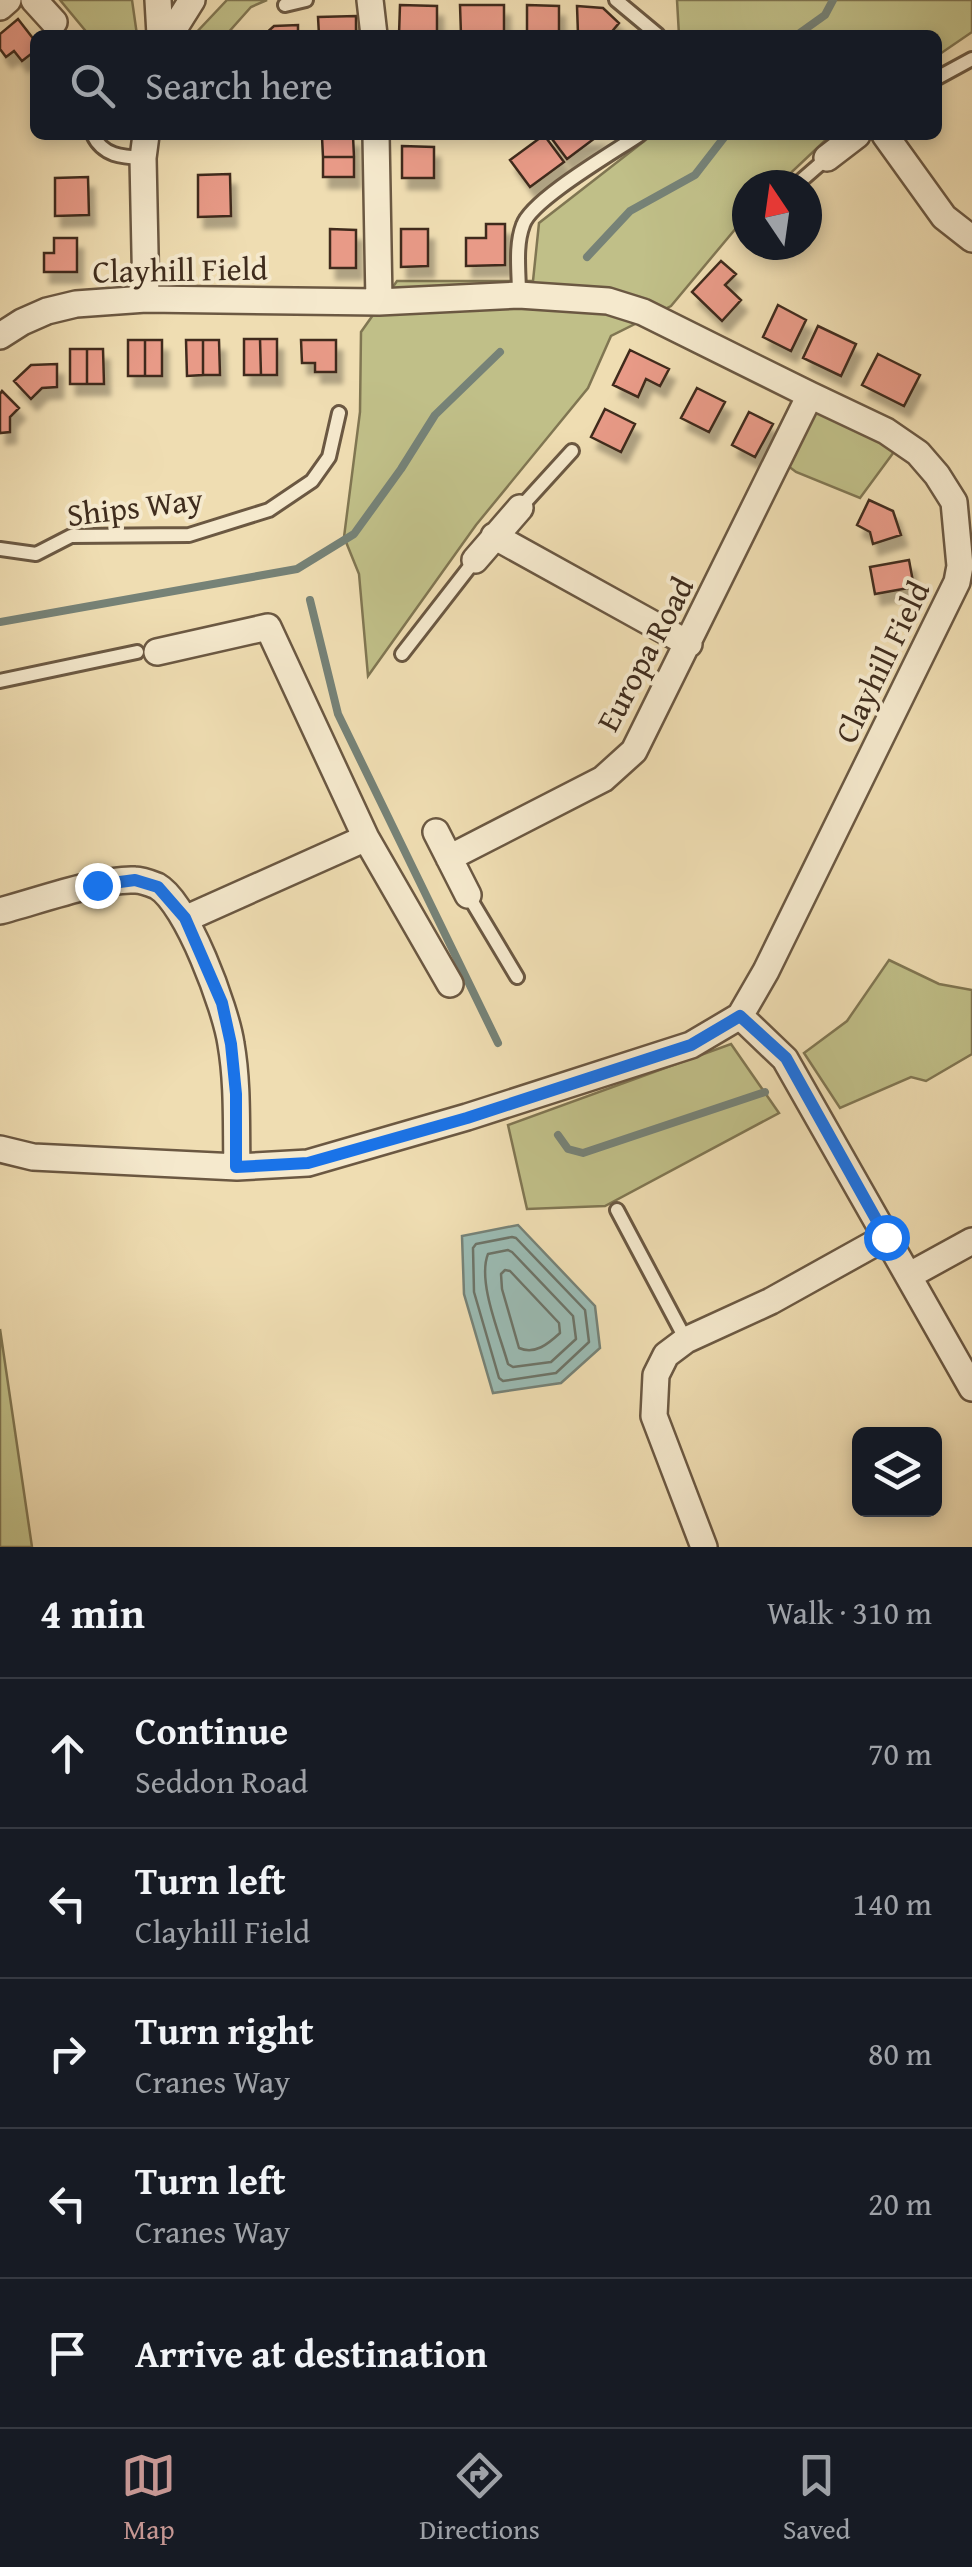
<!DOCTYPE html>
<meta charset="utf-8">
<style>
:root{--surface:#171b24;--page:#20242c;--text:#f1f3f6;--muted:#9ea1a6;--line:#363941;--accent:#c59692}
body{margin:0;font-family:"Gentium Book Plus",serif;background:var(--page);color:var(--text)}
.controls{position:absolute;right:30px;bottom:30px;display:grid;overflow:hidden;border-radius:15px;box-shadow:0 5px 15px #0003}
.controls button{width:90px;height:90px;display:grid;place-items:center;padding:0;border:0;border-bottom:2px solid var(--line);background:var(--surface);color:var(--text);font:50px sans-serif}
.compass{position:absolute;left:732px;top:170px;width:90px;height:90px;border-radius:50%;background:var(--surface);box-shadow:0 5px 15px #0003;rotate:347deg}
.stop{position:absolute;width:30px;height:30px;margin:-22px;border:8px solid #1a73e8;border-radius:50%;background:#fff}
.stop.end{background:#1a73e8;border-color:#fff;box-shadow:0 2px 10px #0008}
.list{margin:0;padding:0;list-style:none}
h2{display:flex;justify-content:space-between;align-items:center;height:130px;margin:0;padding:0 40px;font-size:42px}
h2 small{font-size:32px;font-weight:400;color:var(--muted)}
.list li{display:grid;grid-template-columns:65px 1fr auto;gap:30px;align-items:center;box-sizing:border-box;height:150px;padding:0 40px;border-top:2px solid var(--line)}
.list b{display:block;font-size:38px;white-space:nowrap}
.list p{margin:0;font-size:32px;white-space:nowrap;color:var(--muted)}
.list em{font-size:32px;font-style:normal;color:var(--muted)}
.icon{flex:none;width:55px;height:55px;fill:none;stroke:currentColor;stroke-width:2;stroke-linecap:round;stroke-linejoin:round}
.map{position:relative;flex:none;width:972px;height:1547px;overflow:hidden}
.search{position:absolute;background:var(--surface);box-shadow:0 5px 15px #0003;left:30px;right:30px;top:30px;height:110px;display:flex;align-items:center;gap:25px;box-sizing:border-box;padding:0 35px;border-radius:15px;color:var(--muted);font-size:38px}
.sheet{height:880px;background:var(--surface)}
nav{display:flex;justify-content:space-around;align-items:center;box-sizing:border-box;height:140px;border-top:2px solid var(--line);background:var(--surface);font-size:28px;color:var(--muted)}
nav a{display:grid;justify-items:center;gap:5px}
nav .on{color:var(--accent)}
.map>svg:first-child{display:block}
.green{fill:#c0bf88;stroke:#807652;stroke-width:2.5}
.water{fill:#9bbbb3;stroke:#768277;stroke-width:2.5}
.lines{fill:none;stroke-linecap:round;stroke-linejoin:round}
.shore{stroke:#6d7468;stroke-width:2.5}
.stream{stroke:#768277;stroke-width:8}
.building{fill:#e89a87;stroke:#3f2c1d;stroke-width:2.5;filter:url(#shadow)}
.lane-casing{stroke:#6b5842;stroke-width:18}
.street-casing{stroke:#6b5842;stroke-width:30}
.lane{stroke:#f5e9cd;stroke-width:12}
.street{stroke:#f5e9cd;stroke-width:25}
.route{stroke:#1a73e8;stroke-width:12}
.labels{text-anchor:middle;stroke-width:8;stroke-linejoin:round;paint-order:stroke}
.street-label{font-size:32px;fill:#3f2c1d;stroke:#f5e9cd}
</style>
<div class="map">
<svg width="972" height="1547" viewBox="0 0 972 1547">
<defs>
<filter id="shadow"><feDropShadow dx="6" dy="11" stdDeviation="2.5" flood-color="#0004"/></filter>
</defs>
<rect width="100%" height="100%" fill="#efddb2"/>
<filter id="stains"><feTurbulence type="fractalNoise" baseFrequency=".002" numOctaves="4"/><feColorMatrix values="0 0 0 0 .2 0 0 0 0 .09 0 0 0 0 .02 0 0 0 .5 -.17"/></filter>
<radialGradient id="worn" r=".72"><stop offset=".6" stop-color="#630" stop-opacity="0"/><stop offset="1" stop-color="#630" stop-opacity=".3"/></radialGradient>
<path class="green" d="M 60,0 L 132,0 L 137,35 L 89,35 Z
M 227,0 L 267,0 L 251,7 L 226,35 L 194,35 Z
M 677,0 L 972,0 L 972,32 L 937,56 L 937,35 L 679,35 Z
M 652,135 L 831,135 L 778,185 L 747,185 L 747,215 L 671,306 L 611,336 L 588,388 L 476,525 L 368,676 L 359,574 L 344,537 L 360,412 L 361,332 L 397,281 L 533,281 L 539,223 Z
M 808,399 L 902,441 L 860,498 L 796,472 L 783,462 Z
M 889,960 L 939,984 L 972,990 L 972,1054 L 926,1081 L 911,1077 L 840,1108 L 804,1053 L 847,1021 Z
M 731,1044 L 779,1113 L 605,1206 L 527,1209 L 508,1125 Z
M 0,1329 L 32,1547 L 0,1547 Z"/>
<path class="water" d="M 518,1225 L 595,1306 L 600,1348 L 561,1383 L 493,1393 L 464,1294 L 462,1236 Z"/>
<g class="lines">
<path class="shore" d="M 512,1237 L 516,1238 L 585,1310 L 589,1342 L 556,1373 L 503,1381 L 499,1378 L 474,1292 L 473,1248 L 476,1244 Z
M 508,1250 L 512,1252 L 573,1316 L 576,1339 L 551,1362 L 513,1367 L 508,1364 C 500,1335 477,1281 488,1254 Z
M 505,1270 L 510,1271 L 559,1323 L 560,1333 C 548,1344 535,1355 519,1348 L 502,1289 L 501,1274 Z"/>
<path class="stream" d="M 797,35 L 825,15 L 833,0
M 587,257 L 630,211 L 695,175 L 726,135
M 310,600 L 338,714 L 498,1043
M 0,622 L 297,569 L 354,534 L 401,469 L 435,415 L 500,352
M 558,1135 L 568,1149 L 583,1153 L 765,1092"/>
</g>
<path class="building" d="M 400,5 L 437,6 L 437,32 L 399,35 Z
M 460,5 L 504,5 L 504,35 L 461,35 Z
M 527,5 L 559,6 L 559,35 L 527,35 Z
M 577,6 L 603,8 L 619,23 L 609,35 L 578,34 Z
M 356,16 L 356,35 L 319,35 L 318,17 Z
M 18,19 L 35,41 L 35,51 L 22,61 L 14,51 L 6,57 L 0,49 L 0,34 Z
M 298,25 L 298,35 L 264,35 L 274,26 Z
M 544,135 L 564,162 L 530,187 L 510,160 Z
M 549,135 L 599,135 L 567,159 Z
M 353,136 L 354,157 L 323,157 L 322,137 Z
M 402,146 L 434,147 L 434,178 L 402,178 Z
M 323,157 L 354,157 L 354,177 L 323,177 Z
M 230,174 L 231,216 L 198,217 L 198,175 Z
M 88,177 L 89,215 L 55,216 L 55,178 Z
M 486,224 L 505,224 L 505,265 L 466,266 L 466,238 L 486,238 Z
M 330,229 L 356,230 L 356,268 L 330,268 Z
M 401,229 L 428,229 L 428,266 L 401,267 Z
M 54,238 L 77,238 L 77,272 L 44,272 L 44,253 L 54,253 Z
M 721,261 L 736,274 L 725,285 L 741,300 L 722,321 L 692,292 Z
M 778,305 L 806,320 L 791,351 L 763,337 Z
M 818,326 L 856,344 L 841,376 L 803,358 Z
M 244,339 L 260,339 L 261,375 L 244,375 Z
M 260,339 L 277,339 L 277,375 L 261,375 Z
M 128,340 L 145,340 L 145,376 L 128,376 Z
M 145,340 L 162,340 L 162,376 L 145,376 Z
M 186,340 L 203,340 L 203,375 L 187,376 Z
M 203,340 L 219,340 L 220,375 L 203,375 Z
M 301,340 L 336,340 L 336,372 L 315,372 L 315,363 L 302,363 Z
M 70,349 L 87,349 L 87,384 L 70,384 Z
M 87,349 L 103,349 L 104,384 L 87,384 Z
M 630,350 L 669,369 L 660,386 L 646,379 L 638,397 L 613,385 Z
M 878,354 L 920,375 L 904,406 L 862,385 Z
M 57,364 L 57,387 L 42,388 L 31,399 L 14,381 L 31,365 Z
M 697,388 L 725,402 L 709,432 L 681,418 Z
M 2,391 L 19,408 L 10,417 L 10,432 L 0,433 L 0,394 Z
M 605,409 L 635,424 L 621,452 L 591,437 Z
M 749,412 L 773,424 L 755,457 L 732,445 Z
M 869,500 L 893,511 L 901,535 L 873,544 L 870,532 L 857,525 Z
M 909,560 L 914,587 L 875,594 L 870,567 Z"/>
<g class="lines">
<g class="lane-casing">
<path id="lane" d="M 616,0 L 658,35
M 285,5 L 306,0
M 937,78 L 972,59
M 93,135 C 103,156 122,157 143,158
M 796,185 L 827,158
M 519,295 C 519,272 515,246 523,225 C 531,200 614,152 639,135
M 520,508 L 572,451
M 0,549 L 36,554 L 71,536 L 189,535 L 269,510 L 312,481 L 329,457 L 339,413
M 402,654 L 475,560
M 0,681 L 137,652
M 468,895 L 517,977
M 617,1210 L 686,1340"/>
</g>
<g class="street-casing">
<path id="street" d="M 34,0 L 54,22
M 158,0 L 160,35
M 370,0 L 374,35
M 0,7 L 8,0
M 170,35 L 192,0
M 376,135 L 379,302
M 885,135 L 944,217 L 972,239
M 827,158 L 857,135
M 146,299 L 143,158 L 146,135
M 0,336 L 22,322 L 47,311 L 76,304 L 146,299 L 379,302 L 519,295 L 608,301 L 643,312 L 810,395 L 886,431 L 918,453 L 937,475 L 954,502 L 960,566 L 957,582 L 766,971 L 740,1016 L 691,1045 L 467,1117 L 308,1163 L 237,1167 L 33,1157 L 0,1149
M 494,536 L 689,644
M 475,560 L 520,508
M 157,652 L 268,627 L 366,838 L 450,984
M 436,832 L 468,895
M 449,858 L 603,779 L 634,751 L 810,395
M 0,911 C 35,902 101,878 135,880 C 140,880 152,884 157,886 C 187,903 226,1009 231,1044 C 238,1084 236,1126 237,1167
M 185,919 L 366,838
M 740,1016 L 785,1059 L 972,1388
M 910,1275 L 972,1241
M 704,1547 L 654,1416 L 656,1375 L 666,1355 L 686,1340 L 771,1301 L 886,1237"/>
</g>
<use href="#lane" class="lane"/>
<use href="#street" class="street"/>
</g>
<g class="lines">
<path class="route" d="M 97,885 L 135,880 L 158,887 L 185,918 L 222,1003 L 231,1044 L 236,1094 L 236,1167 L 308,1163 L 467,1118 L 691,1045 L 740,1016 L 786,1058 L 886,1237"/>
</g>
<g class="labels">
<g class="street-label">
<text transform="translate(180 270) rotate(-1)" y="11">Clayhill Field</text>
<text transform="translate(135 507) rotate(-7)" y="11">Ships Way</text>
<text transform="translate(645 654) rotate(-62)" y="11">Europa Road</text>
<text transform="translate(882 662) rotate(-64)" y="11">Clayhill Field</text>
</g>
</g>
<rect width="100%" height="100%" filter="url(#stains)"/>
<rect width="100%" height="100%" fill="url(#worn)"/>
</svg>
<div class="controls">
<button><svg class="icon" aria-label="layers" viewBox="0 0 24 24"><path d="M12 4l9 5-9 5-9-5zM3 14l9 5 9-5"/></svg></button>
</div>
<svg class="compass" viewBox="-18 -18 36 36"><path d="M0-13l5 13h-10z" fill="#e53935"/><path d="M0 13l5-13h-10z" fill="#9ea1a6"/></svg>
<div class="stop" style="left:886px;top:1237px"></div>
<div class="stop end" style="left:97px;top:885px"></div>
<div class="search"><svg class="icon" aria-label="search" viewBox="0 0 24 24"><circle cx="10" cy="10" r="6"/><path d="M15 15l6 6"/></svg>Search here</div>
</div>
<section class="sheet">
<h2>4 min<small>Walk · 310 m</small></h2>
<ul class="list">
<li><svg class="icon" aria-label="ahead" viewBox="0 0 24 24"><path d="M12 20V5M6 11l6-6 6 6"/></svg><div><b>Continue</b><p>Seddon Road</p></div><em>70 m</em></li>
<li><svg class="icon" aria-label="left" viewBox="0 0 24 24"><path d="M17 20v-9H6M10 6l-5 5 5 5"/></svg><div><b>Turn left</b><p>Clayhill Field</p></div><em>140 m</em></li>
<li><svg class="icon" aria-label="right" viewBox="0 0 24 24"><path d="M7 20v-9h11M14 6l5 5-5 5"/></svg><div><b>Turn right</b><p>Cranes Way</p></div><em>80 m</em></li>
<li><svg class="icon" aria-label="left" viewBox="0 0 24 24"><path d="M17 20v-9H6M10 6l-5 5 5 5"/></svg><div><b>Turn left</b><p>Cranes Way</p></div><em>20 m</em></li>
<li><svg class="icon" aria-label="arrive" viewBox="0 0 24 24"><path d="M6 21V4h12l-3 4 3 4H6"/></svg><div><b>Arrive at destination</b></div></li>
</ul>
</section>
<nav>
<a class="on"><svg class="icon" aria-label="map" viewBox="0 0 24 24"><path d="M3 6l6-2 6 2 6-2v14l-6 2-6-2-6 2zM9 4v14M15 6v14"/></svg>Map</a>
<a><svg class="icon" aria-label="directions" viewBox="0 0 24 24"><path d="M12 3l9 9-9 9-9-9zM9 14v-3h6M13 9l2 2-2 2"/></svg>Directions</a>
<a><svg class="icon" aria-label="saved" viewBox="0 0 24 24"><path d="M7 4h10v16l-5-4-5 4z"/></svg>Saved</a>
</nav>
